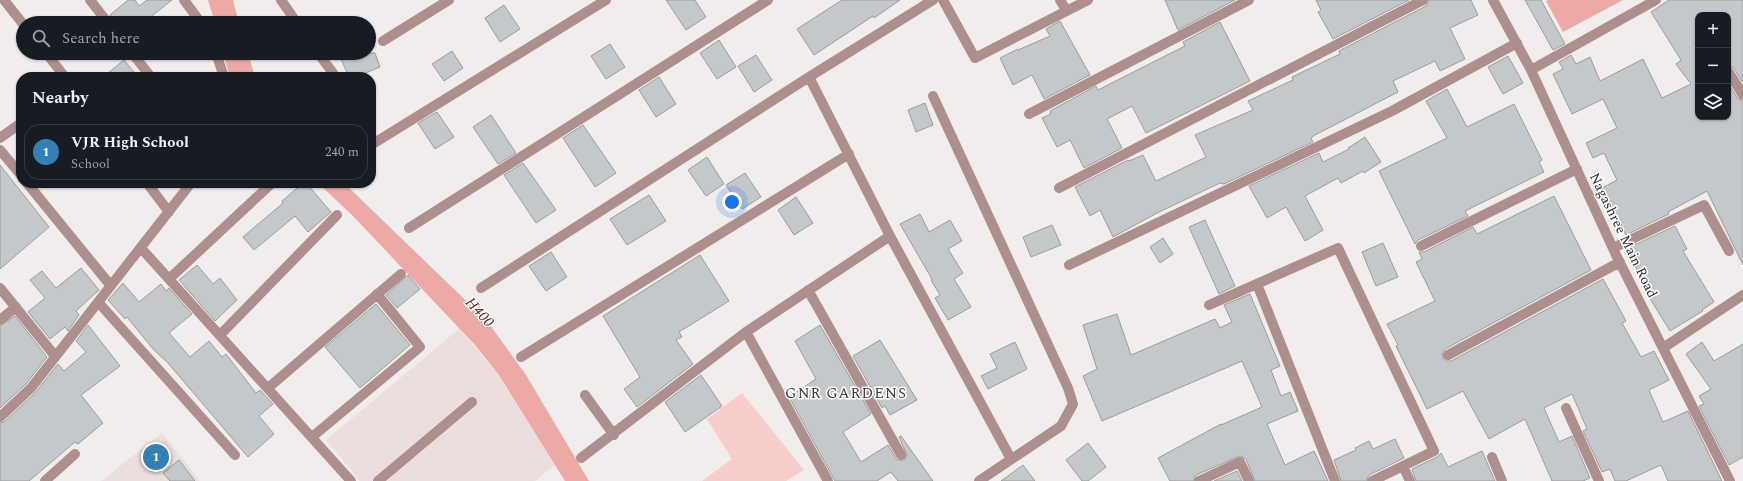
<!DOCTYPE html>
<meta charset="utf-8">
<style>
:root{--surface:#171b24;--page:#20242c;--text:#f1f3f6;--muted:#9ea1a6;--line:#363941;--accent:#3381b3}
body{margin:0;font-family:Spectral,serif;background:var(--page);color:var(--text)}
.controls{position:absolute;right:12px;top:12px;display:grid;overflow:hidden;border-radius:8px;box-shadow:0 1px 3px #0004}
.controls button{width:36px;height:36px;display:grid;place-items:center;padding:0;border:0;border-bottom:1px solid var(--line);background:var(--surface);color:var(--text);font:20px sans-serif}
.you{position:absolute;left:732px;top:202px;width:14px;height:14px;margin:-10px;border:3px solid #fff;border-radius:50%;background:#1a73e8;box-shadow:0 0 0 6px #1a73e833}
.badge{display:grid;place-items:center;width:26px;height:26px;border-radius:50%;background:var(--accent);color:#fff;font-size:13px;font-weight:700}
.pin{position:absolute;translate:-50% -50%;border:2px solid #fff;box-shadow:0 1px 4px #0006}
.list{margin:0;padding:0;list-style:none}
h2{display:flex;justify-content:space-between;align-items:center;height:52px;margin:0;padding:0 16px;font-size:17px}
h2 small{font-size:13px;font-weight:400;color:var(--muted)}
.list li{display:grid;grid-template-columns:26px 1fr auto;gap:12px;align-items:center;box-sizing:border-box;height:56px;margin:0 8px 8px;padding:0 8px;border:1px solid var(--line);border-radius:16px}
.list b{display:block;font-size:15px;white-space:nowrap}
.list p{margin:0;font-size:13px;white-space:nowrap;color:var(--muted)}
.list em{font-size:13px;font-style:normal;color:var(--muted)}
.icon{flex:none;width:22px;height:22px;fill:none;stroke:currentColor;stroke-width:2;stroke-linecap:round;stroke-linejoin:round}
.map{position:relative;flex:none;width:1743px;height:481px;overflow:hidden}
.search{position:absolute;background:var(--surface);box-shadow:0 1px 3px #0004;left:16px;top:16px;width:360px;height:44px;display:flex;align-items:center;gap:10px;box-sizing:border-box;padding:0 14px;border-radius:22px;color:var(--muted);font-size:15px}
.panel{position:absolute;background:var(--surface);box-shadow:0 1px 3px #0004;left:16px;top:72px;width:360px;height:116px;border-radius:16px}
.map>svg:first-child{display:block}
.built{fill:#ebdedd}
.green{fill:#f8cdcb}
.water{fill:#eca9a5}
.building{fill:#c5c8ca;stroke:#9a9d9f}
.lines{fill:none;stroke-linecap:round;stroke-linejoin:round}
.minor{stroke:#ad8f8d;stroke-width:10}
.labels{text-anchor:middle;stroke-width:3;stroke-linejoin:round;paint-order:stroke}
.street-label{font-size:14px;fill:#2d2b2b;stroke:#fff}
.water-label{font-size:15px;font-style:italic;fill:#67191d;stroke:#fff}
.neighbourhood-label{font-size:15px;letter-spacing:1px;fill:#413d3d;stroke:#fff}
</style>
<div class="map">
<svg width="1743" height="481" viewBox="0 0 1743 481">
<rect width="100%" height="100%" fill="#f1edec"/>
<path class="built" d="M 459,329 L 499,375 L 555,465 L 535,481 L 360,481 L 326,440 Z
M 162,433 L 200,481 L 101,481 Z"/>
<path class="green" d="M 742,393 L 804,470 L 786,481 L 702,481 L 732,459 L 707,419 Z"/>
<path class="water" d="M 208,0 L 233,0 L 239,23 L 215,23 Z
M 1548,0 L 1623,0 L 1563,32 L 1546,1 Z
M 223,53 L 248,53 L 255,77 L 230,77 Z
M 318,183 L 344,183 L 487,321 L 526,375 L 589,481 L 565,481 L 499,375 L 475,345 L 353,216 Z"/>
<path class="building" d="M 128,0 L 135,0 L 139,6 L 147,0 L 172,0 L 143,23 L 114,23 L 110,15 Z
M 666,0 L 695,0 L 706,17 L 686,30 Z
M 842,0 L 900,0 L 874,18 L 873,16 L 814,55 L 797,29 Z
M 1165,0 L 1235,0 L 1178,30 Z
M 1316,0 L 1409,0 L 1333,39 L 1318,12 L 1321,10 Z
M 1429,0 L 1471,0 L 1478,15 L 1450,28 L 1465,59 L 1440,71 L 1435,61 L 1393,81 L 1398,92 L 1315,135 L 1311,138 L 1313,142 L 1224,184 L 1220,183 L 1157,213 L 1113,237 L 1100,210 L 1090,216 L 1075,187 L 1128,160 L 1129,161 L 1143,155 L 1156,181 L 1206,157 L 1195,135 L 1253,110 L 1248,101 L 1293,80 L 1292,77 L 1340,54 L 1339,51 L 1426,6 Z
M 1525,0 L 1541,0 L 1565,44 L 1553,50 Z
M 1669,0 L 1743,0 L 1743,83 L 1733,67 L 1728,65 L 1728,15 L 1698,15 L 1698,117 L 1728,117 L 1728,83 L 1738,99 L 1743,101 L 1743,265 L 1707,191 L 1668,212 L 1669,214 L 1626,235 L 1602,188 L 1617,180 L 1604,153 L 1593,158 L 1586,143 L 1617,128 L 1603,99 L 1572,114 L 1553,74 L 1563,69 L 1559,62 L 1571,55 L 1576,64 L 1590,57 L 1600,81 L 1643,59 L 1662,98 L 1691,84 L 1676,64 L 1681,60 L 1651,12 Z
M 504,5 L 520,29 L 500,42 L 485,18 Z
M 1060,21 L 1090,75 L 1044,99 L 1032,75 L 1013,85 L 1000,58 L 1018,49 L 1018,50 L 1050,36 L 1046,29 Z
M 1220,22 L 1250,81 L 1146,133 L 1132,106 L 1107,119 L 1122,148 L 1084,168 L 1070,140 L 1057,147 L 1042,118 L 1051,114 L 1050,111 L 1096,86 L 1098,90 L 1159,59 L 1185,46 L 1183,42 Z
M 719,40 L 736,67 L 717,79 L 700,53 Z
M 610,44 L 625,67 L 606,79 L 591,56 Z
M 452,51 L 463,68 L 444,81 L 432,64 Z
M 356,53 L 375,53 L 380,67 L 356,77 L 349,77 L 341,59 Z
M 756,55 L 772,80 L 754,92 L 738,66 Z
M 1508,56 L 1523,83 L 1503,94 L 1488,67 Z
M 124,60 L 138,77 L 103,77 Z
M 659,77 L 676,104 L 656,117 L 639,90 Z
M 1447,89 L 1467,127 L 1514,104 L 1542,160 L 1539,162 L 1544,172 L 1465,211 L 1468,216 L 1418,240 L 1415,244 L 1379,171 L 1447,138 L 1426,101 Z
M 925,103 L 933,125 L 916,132 L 908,110 Z
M 437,112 L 454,137 L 435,149 L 418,123 Z
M 491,115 L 516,153 L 498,164 L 473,127 Z
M 583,125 L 616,173 L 595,187 L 563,138 Z
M 1365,137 L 1381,162 L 1364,173 L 1363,171 L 1341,183 L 1338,178 L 1305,196 L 1323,230 L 1305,241 L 1286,207 L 1267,218 L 1249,186 L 1319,153 L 1323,162 L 1349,149 L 1348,148 Z
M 707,157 L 724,184 L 706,196 L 688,170 Z
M 523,163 L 556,210 L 536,223 L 504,175 Z
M 0,165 L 49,227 L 0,269 Z
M 745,173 L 761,197 L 742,209 L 726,185 Z
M 303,183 L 306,183 L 331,212 L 308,232 L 295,216 L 254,250 L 243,237 L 283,203 L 282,201 Z
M 649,195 L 666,221 L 627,245 L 610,219 Z
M 1554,196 L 1591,270 L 1445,349 L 1442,354 L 1443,358 L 1447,361 L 1451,361 L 1603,279 L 1626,321 L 1622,323 L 1641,357 L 1654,351 L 1669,380 L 1649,390 L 1663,422 L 1688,411 L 1722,481 L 1668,481 L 1661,465 L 1626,481 L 1615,481 L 1610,469 L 1602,472 L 1583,431 L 1587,429 L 1572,394 L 1544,408 L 1559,442 L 1572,436 L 1590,478 L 1583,481 L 1552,481 L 1525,419 L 1489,439 L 1463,391 L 1427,409 L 1396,346 L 1398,345 L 1387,324 L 1435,301 L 1416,262 L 1422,259 L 1419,252 L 1424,252 L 1473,227 L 1477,234 Z
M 796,197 L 813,223 L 794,235 L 778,210 Z
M 920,214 L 929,232 L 950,220 L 962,241 L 948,249 L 963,273 L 954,279 L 971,307 L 948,320 L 935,298 L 940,295 L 931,280 L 932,279 L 900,224 Z
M 1205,220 L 1235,286 L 1219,294 L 1189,227 Z
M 1052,225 L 1061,245 L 1031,257 L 1023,237 Z
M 1675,226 L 1687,249 L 1683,251 L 1714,302 L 1702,310 L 1703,311 L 1670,331 L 1649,297 L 1651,296 L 1626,249 Z
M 1163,238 L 1173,254 L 1160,263 L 1150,247 Z
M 1383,243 L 1398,277 L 1376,286 L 1362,252 Z
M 551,252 L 567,277 L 546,291 L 529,266 Z
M 700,255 L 729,301 L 679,332 L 682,337 L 676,340 L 693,364 L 637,407 L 624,389 L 640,377 L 603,316 Z
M 197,265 L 213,284 L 220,278 L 237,300 L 215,321 L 179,280 Z
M 81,268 L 99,290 L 76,311 L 79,315 L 68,331 L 65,327 L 50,339 L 28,312 L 45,298 L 30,280 L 42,271 L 56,288 Z
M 408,275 L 420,289 L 397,308 L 386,295 Z
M 123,283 L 139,302 L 161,284 L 166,291 L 169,288 L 192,314 L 169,333 L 190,357 L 209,341 L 222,357 L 226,354 L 256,393 L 260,390 L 273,404 L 259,416 L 274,434 L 248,457 L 168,363 L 153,349 L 127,317 L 125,319 L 108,300 Z
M 1250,294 L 1280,366 L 1271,370 L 1281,396 L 1290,392 L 1298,411 L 1267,424 L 1285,465 L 1314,451 L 1328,481 L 1255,481 L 1246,459 L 1240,456 L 1196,475 L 1193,481 L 1170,481 L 1158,458 L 1221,424 L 1221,425 L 1262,407 L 1242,361 L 1102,421 L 1083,376 L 1097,369 L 1083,325 L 1117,314 L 1131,355 L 1215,319 L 1220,328 L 1232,322 L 1224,305 Z
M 376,304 L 410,345 L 360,388 L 325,347 Z
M 15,316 L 47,357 L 26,384 L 0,408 L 0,326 Z
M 88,325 L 120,366 L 81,395 L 103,423 L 78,444 L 75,442 L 29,481 L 0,481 L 0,423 L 4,422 L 35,393 L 58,364 L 64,371 L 86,352 L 76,341 Z
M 820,325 L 871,414 L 843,432 L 861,462 L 888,445 L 897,460 L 904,460 L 907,455 L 899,437 L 901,436 L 933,481 L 898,481 L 891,472 L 877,481 L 835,481 L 789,397 L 816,379 L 795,341 Z
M 880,340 L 917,400 L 890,415 L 885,406 L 882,408 L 853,356 Z
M 1015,342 L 1027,369 L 988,389 L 981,376 L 997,368 L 990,354 Z
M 1702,342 L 1714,361 L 1743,344 L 1743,457 L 1729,465 L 1699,406 L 1704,404 L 1699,396 L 1711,389 L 1686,354 Z
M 701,375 L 722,406 L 685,432 L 665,402 Z
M 1395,439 L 1404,458 L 1369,475 L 1366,481 L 1341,481 L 1334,460 L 1356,450 L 1355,448 L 1369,441 L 1373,449 Z
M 1088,443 L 1106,467 L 1088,481 L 1082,481 L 1066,460 Z
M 1482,451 L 1495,481 L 1416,481 L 1412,469 L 1437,457 L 1441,453 L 1448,467 Z
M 179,460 L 195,481 L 170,481 L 163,473 Z
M 1023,465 L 1035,481 L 1001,481 Z
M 1237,471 L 1242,481 L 1214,481 Z"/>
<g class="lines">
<path class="minor" d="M 4,0 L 23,24
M 90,0 L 108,23
M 184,0 L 201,23
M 281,0 L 297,23
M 943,0 L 975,58 L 1088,0
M 1060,0 L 1067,11
M 1493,0 L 1531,70 L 1617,257 L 1730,481
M 383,41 L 449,0
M 46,53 L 65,77
M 132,53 L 151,77
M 216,53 L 224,77
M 318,53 L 333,73
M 1531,70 L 1656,0
M 1728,71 L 1743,95
M 809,77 L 890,236 L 1011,459
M 933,96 L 1068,388 L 1073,404 L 1061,426 L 979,481
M 1029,114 L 1249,0
M 0,138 L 21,123
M 371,145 L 606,0
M 0,150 L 21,175
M 27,183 L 111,286
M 147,183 L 169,212
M 1059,188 L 1423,0
M 409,228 L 768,0
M 1421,246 L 1577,169
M 141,248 L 351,481
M 1613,248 L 1704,205 L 1729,251
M 1069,265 L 1392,111 L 1517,43
M 169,279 L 272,183
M 1257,284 L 1335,481
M 0,288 L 55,356
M 481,288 L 809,77 L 933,0
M 808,290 L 901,455
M 98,302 L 235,455
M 1209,305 L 1338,248 L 1434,451 L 1372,481
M 0,320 L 16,307
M 746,332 L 828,481
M 220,335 L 337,215
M 1663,348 L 1743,295
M 1448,355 L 1620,262
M 521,357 L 849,154
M 268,388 L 401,274
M 585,395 L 614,435
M 1566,408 L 1599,481
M 0,417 L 31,388 L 191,183
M 312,437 L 420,347 L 377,294
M 1492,457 L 1502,481
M 581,458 L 746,332 L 890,236
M 1403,466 L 1410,481
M 45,481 L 75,454
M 378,481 L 472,402
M 1199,481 L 1240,462 L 1249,481"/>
</g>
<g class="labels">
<g class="street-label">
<text transform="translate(1624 235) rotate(64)" y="5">Nagashree Main Road</text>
</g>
<g class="water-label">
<text transform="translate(480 312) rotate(48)" y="5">H400</text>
</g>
<g class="neighbourhood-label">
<text x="846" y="398">GNR GARDENS</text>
</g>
</g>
</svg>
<div class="controls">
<button>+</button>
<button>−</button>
<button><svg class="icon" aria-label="layers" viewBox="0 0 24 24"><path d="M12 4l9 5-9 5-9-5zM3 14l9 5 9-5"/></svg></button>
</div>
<div class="you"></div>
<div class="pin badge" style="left:156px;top:457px">1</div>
<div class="search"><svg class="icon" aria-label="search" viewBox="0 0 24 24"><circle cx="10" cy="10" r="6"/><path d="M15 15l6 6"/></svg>Search here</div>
<section class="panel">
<h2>Nearby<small></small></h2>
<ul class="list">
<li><span class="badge">1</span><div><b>VJR High School</b><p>School</p></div><em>240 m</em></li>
</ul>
</section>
</div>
